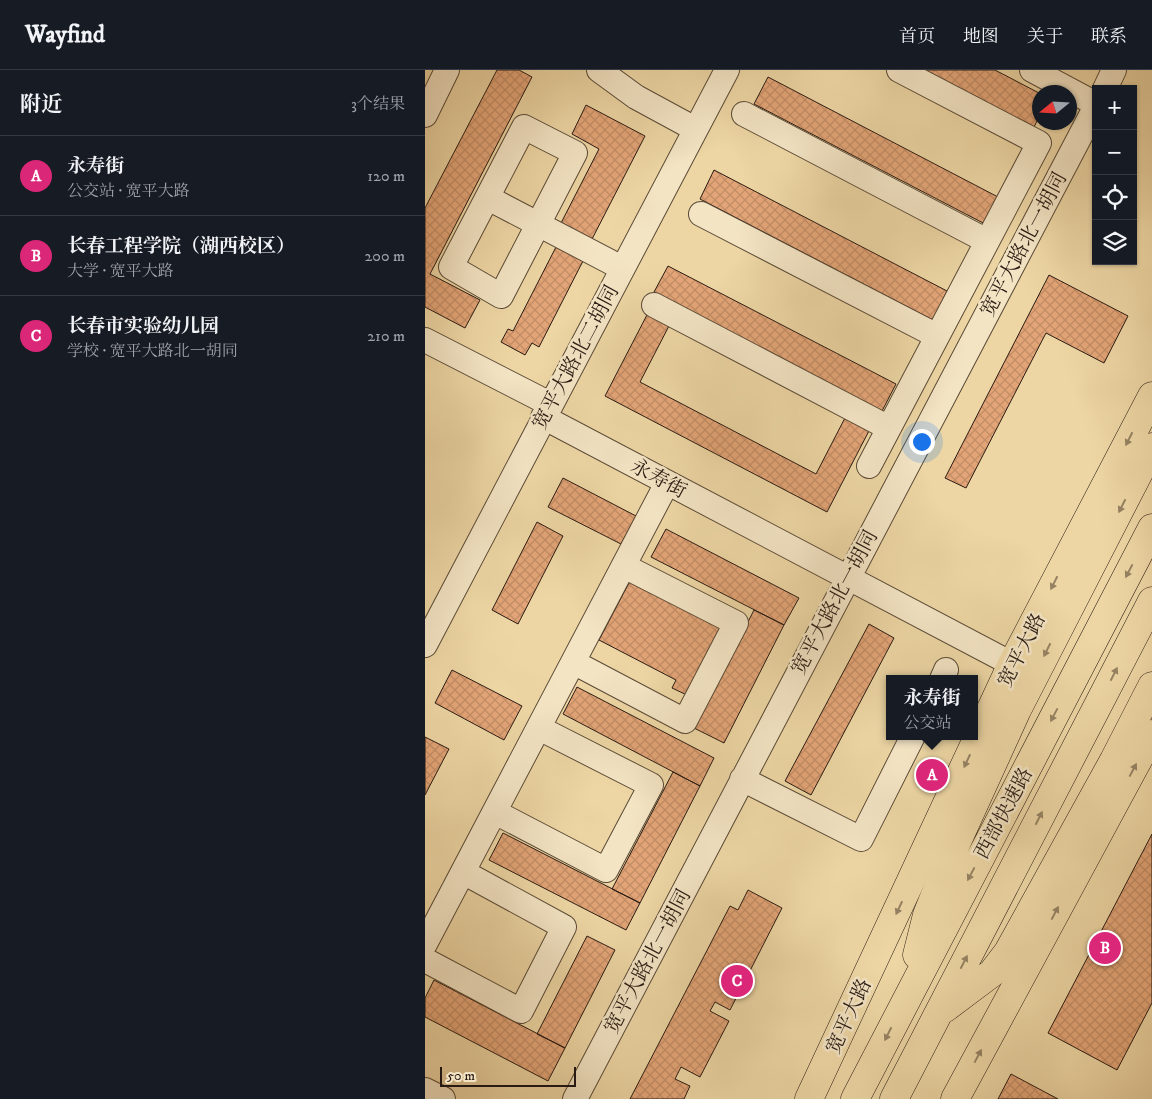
<!DOCTYPE html>
<html lang="zh">
<meta charset="utf-8">
<style>
:root{--surface:#171b24;--page:#20242c;--text:#f1f3f6;--muted:#9ea1a6;--line:#363941;--accent:#db2777}
body{margin:0;font-family:"IM FELL DW Pica","Noto Serif SC",serif;background:var(--page);color:var(--text)}
.controls{position:absolute;right:15px;top:15px;display:grid;overflow:hidden;border-radius:0px;box-shadow:0 1px 4px #0004}
.controls button{width:45px;height:45px;display:grid;place-items:center;padding:0;border:0;border-bottom:1px solid var(--line);background:var(--surface);color:var(--text);font:25px sans-serif}
.compass{position:absolute;left:607px;top:15px;width:45px;height:45px;border-radius:50%;background:var(--surface);box-shadow:0 1px 4px #0004;rotate:252deg}
.scale{position:absolute;left:15px;bottom:12px;width:136px;box-sizing:border-box;padding-left:5px;border:2px solid #291b13;border-top:0;font-size:14px;line-height:18px;white-space:nowrap;color:#291b13;-webkit-text-stroke:4px #f3e4c4;paint-order:stroke}
.you{position:absolute;left:496px;top:371px;width:18px;height:18px;margin:-12px;border:4px solid #fff;border-radius:50%;background:#1a73e8;box-shadow:0 0 0 8px #1a73e833}
.badge{display:grid;place-items:center;width:32px;height:32px;border-radius:50%;background:var(--accent);color:#fff;font-size:16px;font-weight:700}
.pin{position:absolute;translate:-50% -50%;border:2px solid #fff;box-shadow:0 1px 5px #0006}
.popup{position:absolute;left:461px;top:605px;width:92px;height:65px;box-sizing:border-box;display:grid;place-content:center;border-radius:0px;background:var(--surface);filter:drop-shadow(0 1px 4px #0005);font-size:16px;white-space:nowrap;color:var(--muted)}
.popup b{font-size:19px;color:var(--text)}
.popup::after{content:'';position:absolute;left:50%;top:100%;margin-left:-10px;border:10px solid transparent;border-top-color:var(--surface)}
.list{margin:0;padding:0;list-style:none}
h2{display:flex;justify-content:space-between;align-items:center;height:65px;margin:0;padding:0 20px;font-size:21px}
h2 small{font-size:16px;font-weight:400;color:var(--muted)}
.list li{display:grid;grid-template-columns:32px 1fr auto;gap:15px;align-items:center;box-sizing:border-box;height:80px;padding:0 20px;border-top:1px solid var(--line)}
.list b{display:block;font-size:19px;white-space:nowrap}
.list p{margin:0;font-size:16px;white-space:nowrap;color:var(--muted)}
.list em{font-size:16px;font-style:normal;color:var(--muted)}
.icon{flex:none;width:28px;height:28px;fill:none;stroke:currentColor;stroke-width:2;stroke-linecap:round;stroke-linejoin:round}
.map{position:relative;flex:none;width:727px;height:1029px;overflow:hidden}
header{display:flex;align-items:center;gap:30px;box-sizing:border-box;height:70px;padding:0 25px;background:var(--surface);border-bottom:1px solid var(--line)}
header strong{font-size:24px}
nav{display:flex;gap:28px;margin-inline-start:auto;font-size:18px}
main{display:flex}
aside{flex:1;background:var(--surface)}
.map>svg:first-child{display:block}
.building{fill:url(#building-cross-hatch);stroke:#291b13}
.lines{fill:none;stroke-linecap:round;stroke-linejoin:round}
.minor-casing{stroke:#5a4a37;stroke-width:26}
.major-casing{stroke:#291b13;stroke-width:29}
.highway-casing{stroke:#291b13;stroke-width:29}
.minor{stroke:#f3e4c4;stroke-width:24}
.major{stroke:#edd6a4;stroke-width:28}
.highway{stroke:#edd6a4;stroke-width:28}
.oneway{fill:#958263}
.labels{text-anchor:middle;stroke-width:5;stroke-linejoin:round;paint-order:stroke}
.street-label{font-size:20px;fill:#291b13;stroke:#f3e4c4}
</style>
<header>
<strong>Wayfind</strong>
<nav><a>首页</a><a>地图</a><a>关于</a><a>联系</a></nav>
</header>
<main>
<aside>
<h2>附近<small>3个结果</small></h2>
<ul class="list">
<li><span class="badge">A</span><div><b>永寿街</b><p>公交站 · 宽平大路</p></div><em>120 m</em></li>
<li><span class="badge">B</span><div><b>长春工程学院（湖西校区）</b><p>大学 · 宽平大路</p></div><em>200 m</em></li>
<li><span class="badge">C</span><div><b>长春市实验幼儿园</b><p>学校 · 宽平大路北一胡同</p></div><em>210 m</em></li>
</ul>
</aside>
<div class="map">
<svg width="727" height="1029" viewBox="0 0 727 1029">
<defs>
<pattern id="building-cross-hatch" width="8" height="8" patternUnits="userSpaceOnUse" patternTransform="scale(1.25)"><rect width="8" height="8" fill="#e3a577"/><path d="M0 0l8 8M0 8l8-8" fill="none" stroke="#c38d66"/></pattern>
</defs>
<rect width="100%" height="100%" fill="#edd6a4"/>
<filter id="stains"><feTurbulence type="fractalNoise" baseFrequency=".004" numOctaves="4"/><feColorMatrix values="0 0 0 0 .2 0 0 0 0 .09 0 0 0 0 .02 0 0 0 .5 -.17"/></filter>
<radialGradient id="worn" r=".72"><stop offset=".6" stop-color="#630" stop-opacity="0"/><stop offset="1" stop-color="#630" stop-opacity=".3"/></radialGradient>
<path class="building" d="M 72,0 L 94,0 L 107,7 L 5,204 L 55,230 L 40,258 L 0,237 L 0,138 Z
M 499,0 L 570,0 L 614,23 L 614,47 L 609,57 Z
M 343,7 L 573,127 L 560,154 L 329,34 Z
M 161,35 L 220,66 L 166,171 L 135,155 L 174,79 L 147,64 Z
M 289,100 L 522,221 L 508,250 L 275,129 Z
M 131,177 L 158,191 L 114,277 L 107,273 L 100,285 L 76,272 L 83,259 L 88,261 Z
M 243,196 L 471,314 L 457,341 L 229,222 Z
M 624,205 L 703,246 L 679,293 L 621,263 L 541,418 L 520,408 Z
M 224,241 L 246,252 L 215,312 L 391,404 L 422,344 L 446,357 L 402,442 L 180,326 Z
M 138,408 L 211,446 L 196,474 L 123,437 Z
M 112,452 L 138,466 L 93,554 L 67,540 Z
M 241,459 L 374,528 L 359,555 L 226,487 Z
M 206,509 L 299,557 L 264,626 L 247,618 L 251,610 L 174,570 Z
M 329,540 L 359,555 L 299,673 L 269,658 Z
M 444,554 L 469,568 L 386,725 L 360,711 Z
M 27,600 L 97,636 L 79,670 L 10,633 Z
M 152,617 L 289,688 L 275,716 L 138,644 Z
M 0,667 L 24,679 L 0,725 Z
M 248,702 L 275,716 L 215,833 L 187,819 Z
M 78,763 L 215,833 L 201,860 L 64,790 Z
M 727,764 L 727,933 L 692,1000 L 623,963 Z
M 323,820 L 357,838 L 305,940 L 290,932 L 285,941 L 304,951 L 275,1007 L 256,997 L 250,1009 L 265,1016 L 259,1029 L 205,1029 L 305,836 L 313,840 Z
M 162,866 L 190,880 L 140,978 L 112,964 Z
M 9,910 L 140,978 L 123,1011 L 0,947 L 0,928 Z
M 586,1004 L 633,1029 L 573,1029 Z"/>
<g class="lines">
<g class="minor-casing">
<path id="minor" d="M 174,0 L 211,27 L 270,59
M 607,0 L 671,34
M 680,19 L 689,0
M 319,44 L 562,171
M 0,45 L 22,0
M 99,57 L 150,83 L 76,226 L 26,197 Z
M 63,128 L 197,198
M 276,144 L 512,266
M 229,235 L 464,358
M 0,270 L 125,334
M 118,347 L 587,594
M 444,396 L 614,73 L 474,0
M 0,575 L 302,0
M 148,592 L 260,651 L 311,553 L 199,496
M 517,609 L 521,600
M 317,709 L 436,769 L 488,666
M 70,742 L 181,800 L 226,715 L 114,658
M 0,874 L 242,413
M 0,890 L 96,941 L 139,857 L 38,802
M 0,1020 L 18,1029
M 150,1029 L 671,36"/>
</g>
<g class="major-casing">
<path id="major" d="M 384,1029 L 587,594 L 727,326
M 530,1029 L 727,664"/>
</g>
<g class="highway-casing">
<path id="highway" d="M 492,885 L 502,845 L 526,785 L 592,640 L 727,377
M 519,939 L 567,903 L 583,882 L 689,690 L 727,616
M 430,1029 L 727,458
M 469,1029 L 727,531"/>
</g>
<use href="#minor" class="minor"/>
<use href="#major" class="major"/>
<use href="#highway" class="highway"/>
</g>
<defs><path id="oneway-solid" d="M-6-.8H1V-3.2L6.5 0L1 3.2V.8H-6Z" transform="scale(1.25)"/></defs>
<g class="oneway">
<use href="#oneway-solid" transform="translate(704 369) rotate(117)"/>
<use href="#oneway-solid" transform="translate(697 436) rotate(117)"/>
<use href="#oneway-solid" transform="translate(704 501) rotate(118)"/>
<use href="#oneway-solid" transform="translate(629 513) rotate(117)"/>
<use href="#oneway-solid" transform="translate(622 580) rotate(117)"/>
<use href="#oneway-solid" transform="translate(689 604) rotate(-63)"/>
<use href="#oneway-solid" transform="translate(629 645) rotate(118)"/>
<use href="#oneway-solid" transform="translate(542 691) rotate(115)"/>
<use href="#oneway-solid" transform="translate(708 700) rotate(-62)"/>
<use href="#oneway-solid" transform="translate(614 748) rotate(-63)"/>
<use href="#oneway-solid" transform="translate(546 804) rotate(118)"/>
<use href="#oneway-solid" transform="translate(474 838) rotate(115)"/>
<use href="#oneway-solid" transform="translate(630 843) rotate(-62)"/>
<use href="#oneway-solid" transform="translate(539 892) rotate(-63)"/>
<use href="#oneway-solid" transform="translate(463 964) rotate(117)"/>
<use href="#oneway-solid" transform="translate(553 986) rotate(-62)"/>
</g>
<g class="labels">
<g class="street-label">
<text transform="translate(598 174) rotate(-62)" y="7">宽平大路北一胡同</text>
<text transform="translate(150 287) rotate(-62)" y="7">宽平大路北二胡同</text>
<text transform="translate(234 408) rotate(28)" y="7">永寿街</text>
<text transform="translate(409 532) rotate(-62)" y="7">宽平大路北一胡同</text>
<text transform="translate(596 580) rotate(-63)" y="7">宽平大路</text>
<text transform="translate(578 743) rotate(-62)" y="7">西部快速路</text>
<text transform="translate(222 891) rotate(-62)" y="7">宽平大路北一胡同</text>
<text transform="translate(423 946) rotate(-65)" y="7">宽平大路</text>
</g>
</g>
<rect width="100%" height="100%" filter="url(#stains)"/>
<rect width="100%" height="100%" fill="url(#worn)"/>
</svg>
<div class="controls">
<button>+</button>
<button>−</button>
<button><svg class="icon" aria-label="locate" viewBox="0 0 24 24"><circle cx="12" cy="12" r="6"/><path d="M12 2v4M12 18v4M2 12h4M18 12h4"/></svg></button>
<button><svg class="icon" aria-label="layers" viewBox="0 0 24 24"><path d="M12 4l9 5-9 5-9-5zM3 14l9 5 9-5"/></svg></button>
</div>
<svg class="compass" viewBox="-18 -18 36 36"><path d="M0-13l5 13h-10z" fill="#e53935"/><path d="M0 13l5-13h-10z" fill="#9ea1a6"/></svg>
<div class="scale">50 m</div>
<div class="you"></div>
<div class="pin badge" style="left:507px;top:705px">A</div>
<div class="popup"><b>永寿街</b>公交站</div>
<div class="pin badge" style="left:680px;top:878px">B</div>
<div class="pin badge" style="left:312px;top:911px">C</div>
</div>
</main>
